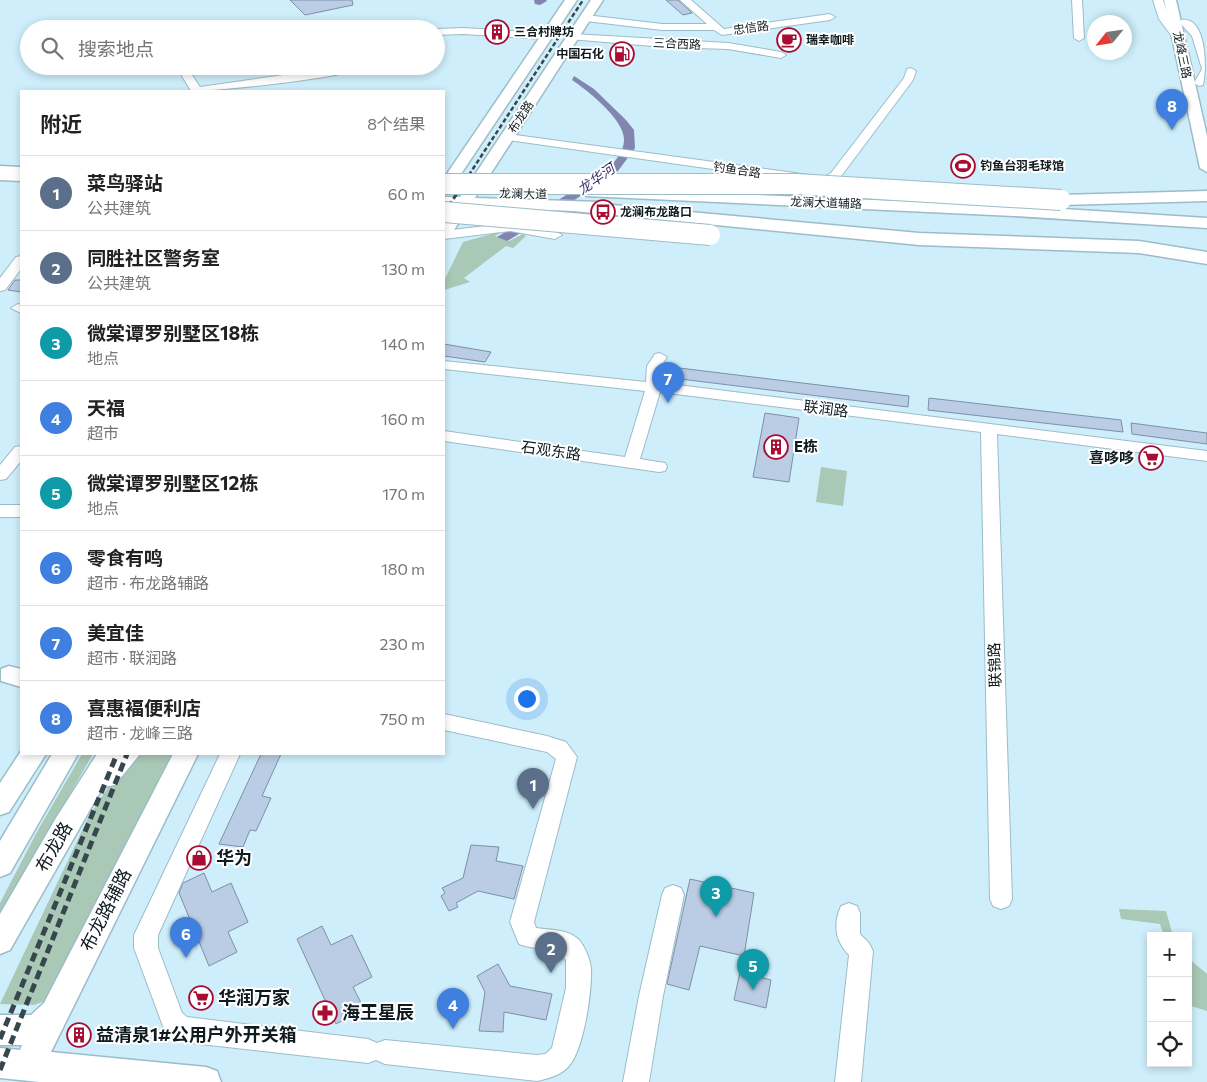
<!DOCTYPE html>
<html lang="zh">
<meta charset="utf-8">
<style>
:root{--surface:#fff;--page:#f6f6f6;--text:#222;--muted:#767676;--line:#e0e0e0;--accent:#d93025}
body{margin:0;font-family:Commissioner,"Noto Sans SC",sans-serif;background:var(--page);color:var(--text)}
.controls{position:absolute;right:15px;bottom:15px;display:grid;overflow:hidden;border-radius:0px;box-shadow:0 2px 8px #0003}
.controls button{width:45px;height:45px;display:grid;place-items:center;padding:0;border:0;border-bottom:1px solid var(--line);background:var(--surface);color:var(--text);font:25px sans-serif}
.compass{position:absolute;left:1087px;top:15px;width:45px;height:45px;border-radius:50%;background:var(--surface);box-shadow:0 2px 8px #0003;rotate:240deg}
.you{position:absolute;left:526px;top:698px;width:18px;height:18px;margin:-12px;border:4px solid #fff;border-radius:50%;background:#1a73e8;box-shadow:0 0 0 8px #1a73e833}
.badge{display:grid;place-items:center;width:32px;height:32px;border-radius:50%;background:var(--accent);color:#fff;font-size:16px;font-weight:700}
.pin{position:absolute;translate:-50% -41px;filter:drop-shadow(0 1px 2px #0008)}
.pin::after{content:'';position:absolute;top:26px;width:18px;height:15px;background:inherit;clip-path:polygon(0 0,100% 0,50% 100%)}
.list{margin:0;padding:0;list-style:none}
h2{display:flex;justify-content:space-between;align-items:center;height:65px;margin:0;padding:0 20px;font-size:21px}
h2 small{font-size:16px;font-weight:400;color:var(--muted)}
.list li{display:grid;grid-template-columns:32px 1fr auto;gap:15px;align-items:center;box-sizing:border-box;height:75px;padding:0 20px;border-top:1px solid var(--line)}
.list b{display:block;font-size:19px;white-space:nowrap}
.list p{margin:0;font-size:16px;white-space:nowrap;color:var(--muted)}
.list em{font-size:16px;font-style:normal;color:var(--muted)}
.icon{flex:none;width:28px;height:28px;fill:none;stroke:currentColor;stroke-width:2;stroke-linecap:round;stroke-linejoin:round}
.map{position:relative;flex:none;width:1207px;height:1082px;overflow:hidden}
.search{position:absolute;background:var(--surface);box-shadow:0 2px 8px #0003;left:20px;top:20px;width:425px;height:55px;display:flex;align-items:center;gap:12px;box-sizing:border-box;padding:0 18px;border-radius:28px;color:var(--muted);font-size:19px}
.panel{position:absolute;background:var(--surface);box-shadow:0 2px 8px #0003;left:20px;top:90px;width:425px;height:665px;border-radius:0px}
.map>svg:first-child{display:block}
.green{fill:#aac8b6}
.water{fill:#8484b1}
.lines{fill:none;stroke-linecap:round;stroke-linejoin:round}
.river{fill:#8484b1;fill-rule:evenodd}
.building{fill:#bacde4;stroke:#7d90a5}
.minor-casing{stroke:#9cbcc8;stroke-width:2}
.major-casing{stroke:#9cbcc8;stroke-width:3}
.highway-casing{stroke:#9cbcc8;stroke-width:3}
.minor{fill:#fff;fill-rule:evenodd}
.major{fill:#fff;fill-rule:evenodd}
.highway{fill:#fff;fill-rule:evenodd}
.rail-far2{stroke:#37474d;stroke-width:2.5;stroke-dasharray:4.5 2.5;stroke-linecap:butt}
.rail-far1{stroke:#37474d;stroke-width:3;stroke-dasharray:5.5 3;stroke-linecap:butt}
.rail{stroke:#37474d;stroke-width:5;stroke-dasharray:9 5;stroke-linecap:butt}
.highway-bridge-casing{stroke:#9cbcc8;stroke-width:22;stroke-linecap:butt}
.highway-bridge{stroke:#fff;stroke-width:20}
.labels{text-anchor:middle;stroke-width:4;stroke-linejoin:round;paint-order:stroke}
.far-street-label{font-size:12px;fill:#0f1b1f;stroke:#fff}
.far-poi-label{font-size:12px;font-weight:bold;fill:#0f1b1f;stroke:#fff;text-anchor:start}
.far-water-label{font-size:14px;font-style:italic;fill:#39356e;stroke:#fff}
.street-label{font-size:15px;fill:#0f1b1f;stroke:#fff}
.poi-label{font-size:15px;font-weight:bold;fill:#0f1b1f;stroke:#fff;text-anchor:start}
.near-street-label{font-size:18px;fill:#0f1b1f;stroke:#fff}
.near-poi-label{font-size:18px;font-weight:bold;fill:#0f1b1f;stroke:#fff;text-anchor:start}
</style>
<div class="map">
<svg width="1207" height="1082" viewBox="0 0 1207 1082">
<rect width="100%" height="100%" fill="#cdeefa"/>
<path class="green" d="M 499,232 L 502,232 L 495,236 L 509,241 L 523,234 L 526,236 L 513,248 L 506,246 L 464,278 L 470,282 L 444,290 L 444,281 L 463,242 Z
M 821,467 L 847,471 L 843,506 L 816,502 Z
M 82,754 L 93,754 L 0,914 L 0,903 L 38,830 Z
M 135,754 L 179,754 L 45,1001 L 34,1005 L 0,1004 L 88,818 L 112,781 Z
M 1119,909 L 1166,911 L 1173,936 L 1164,936 L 1160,924 L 1121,919 Z
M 1188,958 L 1207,974 L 1207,1011 L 1188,1005 Z"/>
<path class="water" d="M 574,76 L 594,89 L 626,120 L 634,130 L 635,148 L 618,171 L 567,205 L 507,241 L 497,237 L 601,174 C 611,167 624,153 624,140 C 625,120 587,90 572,80 Z"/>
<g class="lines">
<path class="river" d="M 534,0 L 546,0 L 547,1 L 540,5 L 535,4 Z"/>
</g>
<path class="building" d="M 290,0 L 352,0 L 353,5 L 305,15 Z
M 666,0 L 678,0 L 692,13 L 683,15 Z
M 15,280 L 21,280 L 21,292 L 8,290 Z
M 444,344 L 491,352 L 485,362 L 444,356 Z
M 663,366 L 909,396 L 908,407 L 664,377 Z
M 929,398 L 1121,420 L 1123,432 L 928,410 Z
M 765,413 L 799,418 L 789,482 L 753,477 Z
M 1131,423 L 1207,433 L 1207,444 L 1132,434 Z
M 261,754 L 281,754 L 262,796 L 271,798 L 256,831 L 250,830 L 243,847 L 219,844 Z
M 471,845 L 499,847 L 496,861 L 523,866 L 514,899 L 478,891 L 456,903 L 458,907 L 449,911 L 441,896 L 445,893 L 442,888 L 463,878 Z
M 204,873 L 212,892 L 231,883 L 248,922 L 228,932 L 237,952 L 209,966 L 179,893 L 183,883 Z
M 690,879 L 754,893 L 744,956 L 700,946 L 689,990 L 667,984 Z
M 322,926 L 331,945 L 352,935 L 372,977 L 353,987 L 364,1009 L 336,1024 L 297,939 Z
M 498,964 L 510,986 L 552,994 L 546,1020 L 504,1012 L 503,1032 L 479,1031 L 485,992 L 477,976 Z
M 740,972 L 771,980 L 766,1008 L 734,1000 Z"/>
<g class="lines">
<g class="minor-casing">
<path id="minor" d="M 680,0 L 691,0 L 724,29 L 830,14 L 835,17 L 830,20 L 722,35 L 714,30 L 662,30 L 586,21 L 581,18 L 586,15 L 662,24 L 707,24 Z
M 1072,0 L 1082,0 L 1084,38 L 1079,41 L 1074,38 Z
M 1153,0 L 1163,0 L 1169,19 L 1183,37 L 1182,39 L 1174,39 L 1159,19 Z
M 1181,20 C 1207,15 1207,70 1203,85 L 1199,86 L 1194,83 L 1202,69 L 1192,36 L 1181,24 Z
M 150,24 L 157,29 L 146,29 L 146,25 Z
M 463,28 L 546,33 L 551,36 L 546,39 L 463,34 L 436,35 L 436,29 Z
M 573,34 L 728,43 L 781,52 L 786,55 L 781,58 L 728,49 L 665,47 L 569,39 L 569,35 Z
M 176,66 L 186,66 L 200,87 L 345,66 L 365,66 C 351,78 215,91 191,91 Z
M 911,68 L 916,71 L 913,80 L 839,179 L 826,185 L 508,140 L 502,137 L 508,134 L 824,177 L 831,173 L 904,78 L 907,69 Z
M 510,223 L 555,231 L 562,235 L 555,239 L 510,231 L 444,239 L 444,231 Z
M 21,256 L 21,269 L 5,290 L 0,291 L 0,278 L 16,257 Z
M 18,304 L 21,305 L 21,313 L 11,308 Z
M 660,353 L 667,357 L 661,366 L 662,383 L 1207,451 L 1207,461 L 997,434 L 1012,899 L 1009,906 L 1001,909 L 993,906 L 990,899 L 981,432 L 660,392 L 640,459 L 665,463 L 667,467 L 665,471 L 659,472 L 444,441 L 444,431 L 625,457 L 645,391 L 444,369 L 444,361 L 646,382 L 647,366 L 655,354 Z
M 21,446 L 21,461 L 6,479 L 0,480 L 0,465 L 15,447 Z
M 0,505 L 21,505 L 21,517 L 0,517 Z
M 444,714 L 547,736 L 566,742 L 577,757 L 534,922 L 536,928 C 549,930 569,929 579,940 C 585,947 590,959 591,968 C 592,990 584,1051 568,1067 C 561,1075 547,1079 537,1081 L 385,1064 L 376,1060 L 368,1063 L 191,1043 L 170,1036 L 164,1029 L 134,948 L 134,935 L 220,754 L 240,754 L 158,935 L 158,948 L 182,1013 L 187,1017 L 368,1039 L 377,1043 L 385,1040 L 537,1055 L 545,1054 L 552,1048 L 566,988 L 566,960 C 558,949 532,949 519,944 L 510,922 L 556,759 L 547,752 L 444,730 Z
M 673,885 L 681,888 L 684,895 L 663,996 L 649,1082 L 623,1082 L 639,996 L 662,895 L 665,888 Z
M 849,903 L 857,906 L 860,913 L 860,934 L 869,943 L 873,951 L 861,1082 L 835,1082 L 849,955 C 835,941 833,924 841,906 Z"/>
</g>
<g class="major-casing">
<path id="major" d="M 565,0 L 577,0 L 451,189 L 444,193 L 444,178 Z
M 591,0 L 603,0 L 475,198 L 601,202 L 609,207 L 601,212 L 469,207 L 450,236 L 444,238 L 444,222 L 454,206 L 444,205 L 444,197 L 460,197 Z
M 1164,0 L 1176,0 L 1207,136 L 1207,172 L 1200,168 Z
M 0,166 L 21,167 L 21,175 L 0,174 Z
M 591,188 L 1014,206 L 1207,218 L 1207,228 L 1014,216 L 586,196 L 583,193 L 586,190 Z
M 9,666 L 21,669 L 21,687 L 1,681 L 1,669 Z
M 21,751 L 21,754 L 46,754 L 9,812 L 0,815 L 0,783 Z
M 52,754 L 78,754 L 10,873 L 0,877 L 0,841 Z
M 97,754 L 140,754 L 115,785 L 103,787 L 10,950 L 0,954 L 0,914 L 56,818 Z
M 173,754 L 198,754 L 51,1052 L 206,1067 L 217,1071 L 221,1082 L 40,1082 L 0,1078 L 0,1048 L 20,1050 L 22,1045 L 0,1045 L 0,1015 L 31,1015 L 44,1003 Z"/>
</g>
<g class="highway-casing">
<path id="highway" d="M 0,170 L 21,171 L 21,181 L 0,180 Z
M 1207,191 L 1207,201 L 1061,205 L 1055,204 L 1052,200 L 1055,196 L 1061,195 Z
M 580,202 L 919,233 L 1139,241 L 1207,252 L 1207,264 L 1139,253 L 919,245 L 574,211 L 571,207 L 574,203 Z"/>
</g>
<use href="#minor" class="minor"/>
<use href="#major" class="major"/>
<use href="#highway" class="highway"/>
<path class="rail-far2" d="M 465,181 L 583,0"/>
<path class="rail-far1" d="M 444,213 L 466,180"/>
<path class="rail" d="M 0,1039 L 117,754
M 0,1070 L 127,754"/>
<g class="highway-bridge-casing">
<path id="highway-bridge" d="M 444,184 L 796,184 L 1061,200
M 444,212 L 710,235"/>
</g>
<use href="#highway-bridge" class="highway-bridge"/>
</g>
<defs>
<g id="building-ring" transform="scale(1.25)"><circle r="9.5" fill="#fff" stroke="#a70d33" stroke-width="1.5"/><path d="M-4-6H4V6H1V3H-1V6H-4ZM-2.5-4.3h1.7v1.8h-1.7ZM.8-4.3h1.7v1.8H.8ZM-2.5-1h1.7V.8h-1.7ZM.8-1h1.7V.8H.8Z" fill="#a70d33"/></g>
<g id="cafe-ring" transform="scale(1.25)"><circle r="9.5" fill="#fff" stroke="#a70d33" stroke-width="1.5"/><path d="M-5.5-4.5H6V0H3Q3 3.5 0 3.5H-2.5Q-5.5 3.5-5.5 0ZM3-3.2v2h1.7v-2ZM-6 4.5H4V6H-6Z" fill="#a70d33"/></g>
<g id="fuel-ring" transform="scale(1.25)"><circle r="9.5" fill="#fff" stroke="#a70d33" stroke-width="1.5"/><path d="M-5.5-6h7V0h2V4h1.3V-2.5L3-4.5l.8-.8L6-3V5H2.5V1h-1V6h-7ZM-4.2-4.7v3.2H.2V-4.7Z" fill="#a70d33"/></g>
<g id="stadium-ring" transform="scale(1.25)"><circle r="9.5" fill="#fff" stroke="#a70d33" stroke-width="1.5"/><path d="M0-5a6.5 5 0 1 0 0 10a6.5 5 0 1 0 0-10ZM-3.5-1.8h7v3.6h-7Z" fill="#a70d33"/></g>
<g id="bus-ring" transform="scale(1.25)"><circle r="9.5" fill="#fff" stroke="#a70d33" stroke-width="1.5"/><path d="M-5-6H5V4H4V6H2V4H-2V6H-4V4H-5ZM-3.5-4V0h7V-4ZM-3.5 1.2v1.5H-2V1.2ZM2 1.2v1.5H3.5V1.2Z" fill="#a70d33"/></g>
<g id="supermarket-ring" transform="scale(1.25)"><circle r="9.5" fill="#fff" stroke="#a70d33" stroke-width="1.5"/><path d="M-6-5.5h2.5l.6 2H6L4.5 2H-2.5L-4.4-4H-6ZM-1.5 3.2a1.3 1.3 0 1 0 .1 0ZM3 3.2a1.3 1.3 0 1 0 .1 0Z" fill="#a70d33"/></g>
<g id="shop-ring" transform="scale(1.25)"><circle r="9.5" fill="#fff" stroke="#a70d33" stroke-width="1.5"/><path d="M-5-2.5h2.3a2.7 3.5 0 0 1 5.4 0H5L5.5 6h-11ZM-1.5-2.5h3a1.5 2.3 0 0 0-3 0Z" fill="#a70d33"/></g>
<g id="pharmacy-ring" transform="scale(1.25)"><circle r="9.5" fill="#fff" stroke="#a70d33" stroke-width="1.5"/><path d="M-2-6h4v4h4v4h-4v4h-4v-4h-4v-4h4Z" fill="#a70d33"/></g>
</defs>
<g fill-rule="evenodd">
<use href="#building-ring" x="497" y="32"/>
<use href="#cafe-ring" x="789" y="40"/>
<use href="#fuel-ring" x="622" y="54"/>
<use href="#stadium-ring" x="963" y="166"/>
<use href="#bus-ring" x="603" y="212"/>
<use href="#building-ring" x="776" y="447"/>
<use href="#supermarket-ring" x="1151" y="458"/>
<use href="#shop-ring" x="199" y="858"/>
<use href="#supermarket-ring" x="201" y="998"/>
<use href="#pharmacy-ring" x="325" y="1013"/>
<use href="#building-ring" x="79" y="1035"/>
</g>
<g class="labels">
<g class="far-street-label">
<text transform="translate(751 28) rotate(-8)" y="4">忠信路</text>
<text transform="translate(677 44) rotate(3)" y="4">三合西路</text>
<text transform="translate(1182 55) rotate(78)" y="4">龙峰三路</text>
<text transform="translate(521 117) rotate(-57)" y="4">布龙路</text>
<text transform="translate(737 170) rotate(8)" y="4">钓鱼合路</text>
<text transform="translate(523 194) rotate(1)" y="4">龙澜大道</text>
<text transform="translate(826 203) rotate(2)" y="4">龙澜大道辅路</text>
</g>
<g class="far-poi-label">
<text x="514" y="36">三合村牌坊</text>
<text x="806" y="44">瑞幸咖啡</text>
<text x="604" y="58" text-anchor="end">中国石化</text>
<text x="980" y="170">钓鱼台羽毛球馆</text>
<text x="620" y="216">龙澜布龙路口</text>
</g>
<g class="far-water-label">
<text transform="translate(596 179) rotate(-35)" y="5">龙华河</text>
</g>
<g class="street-label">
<text transform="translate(826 409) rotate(7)" y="5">联润路</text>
<text transform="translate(551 451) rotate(8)" y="5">石观东路</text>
<text transform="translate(995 665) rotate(-92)" y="5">联锦路</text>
</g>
<g class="poi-label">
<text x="794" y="452">E栋</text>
<text x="1134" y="463" text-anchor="end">喜哆哆</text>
</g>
<g class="near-street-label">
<text transform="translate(54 847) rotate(-60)" y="6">布龙路</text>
<text transform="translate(106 910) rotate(-63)" y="6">布龙路辅路</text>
</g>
<g class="near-poi-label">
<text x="216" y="864">华为</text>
<text x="218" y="1004">华润万家</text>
<text x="342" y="1019">海王星辰</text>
<text x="96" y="1041">益清泉1#公用户外开关箱</text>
</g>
</g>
</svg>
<div class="controls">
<button>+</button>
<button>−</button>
<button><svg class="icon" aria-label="locate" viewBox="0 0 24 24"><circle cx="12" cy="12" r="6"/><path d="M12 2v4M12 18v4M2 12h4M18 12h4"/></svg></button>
</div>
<svg class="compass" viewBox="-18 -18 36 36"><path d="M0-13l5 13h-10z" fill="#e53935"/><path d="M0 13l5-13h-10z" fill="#767676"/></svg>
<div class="you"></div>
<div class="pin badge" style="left:533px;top:809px;background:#5c6f8a">1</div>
<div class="pin badge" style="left:551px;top:973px;background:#5c6f8a">2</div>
<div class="pin badge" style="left:716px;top:917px;background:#0f9aa8">3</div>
<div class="pin badge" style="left:453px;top:1029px;background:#3f7fe0">4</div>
<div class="pin badge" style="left:753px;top:990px;background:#0f9aa8">5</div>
<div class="pin badge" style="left:186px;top:958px;background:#3f7fe0">6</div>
<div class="pin badge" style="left:668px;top:403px;background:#3f7fe0">7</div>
<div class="pin badge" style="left:1172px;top:130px;background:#3f7fe0">8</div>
<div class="search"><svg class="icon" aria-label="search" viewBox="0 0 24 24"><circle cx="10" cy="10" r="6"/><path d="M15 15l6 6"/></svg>搜索地点</div>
<section class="panel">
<h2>附近<small>8个结果</small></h2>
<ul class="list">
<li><span class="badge" style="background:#5c6f8a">1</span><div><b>菜鸟驿站</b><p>公共建筑</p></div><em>60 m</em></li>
<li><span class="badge" style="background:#5c6f8a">2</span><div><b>同胜社区警务室</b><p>公共建筑</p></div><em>130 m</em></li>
<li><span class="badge" style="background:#0f9aa8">3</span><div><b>微棠谭罗别墅区18栋</b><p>地点</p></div><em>140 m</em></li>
<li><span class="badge" style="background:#3f7fe0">4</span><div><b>天福</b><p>超市</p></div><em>160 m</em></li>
<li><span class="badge" style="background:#0f9aa8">5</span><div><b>微棠谭罗别墅区12栋</b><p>地点</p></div><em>170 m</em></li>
<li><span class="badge" style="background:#3f7fe0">6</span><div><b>零食有鸣</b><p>超市 · 布龙路辅路</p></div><em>180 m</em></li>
<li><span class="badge" style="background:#3f7fe0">7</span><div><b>美宜佳</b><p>超市 · 联润路</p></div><em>230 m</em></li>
<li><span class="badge" style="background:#3f7fe0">8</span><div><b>喜惠褔便利店</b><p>超市 · 龙峰三路</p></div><em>750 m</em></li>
</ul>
</section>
</div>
